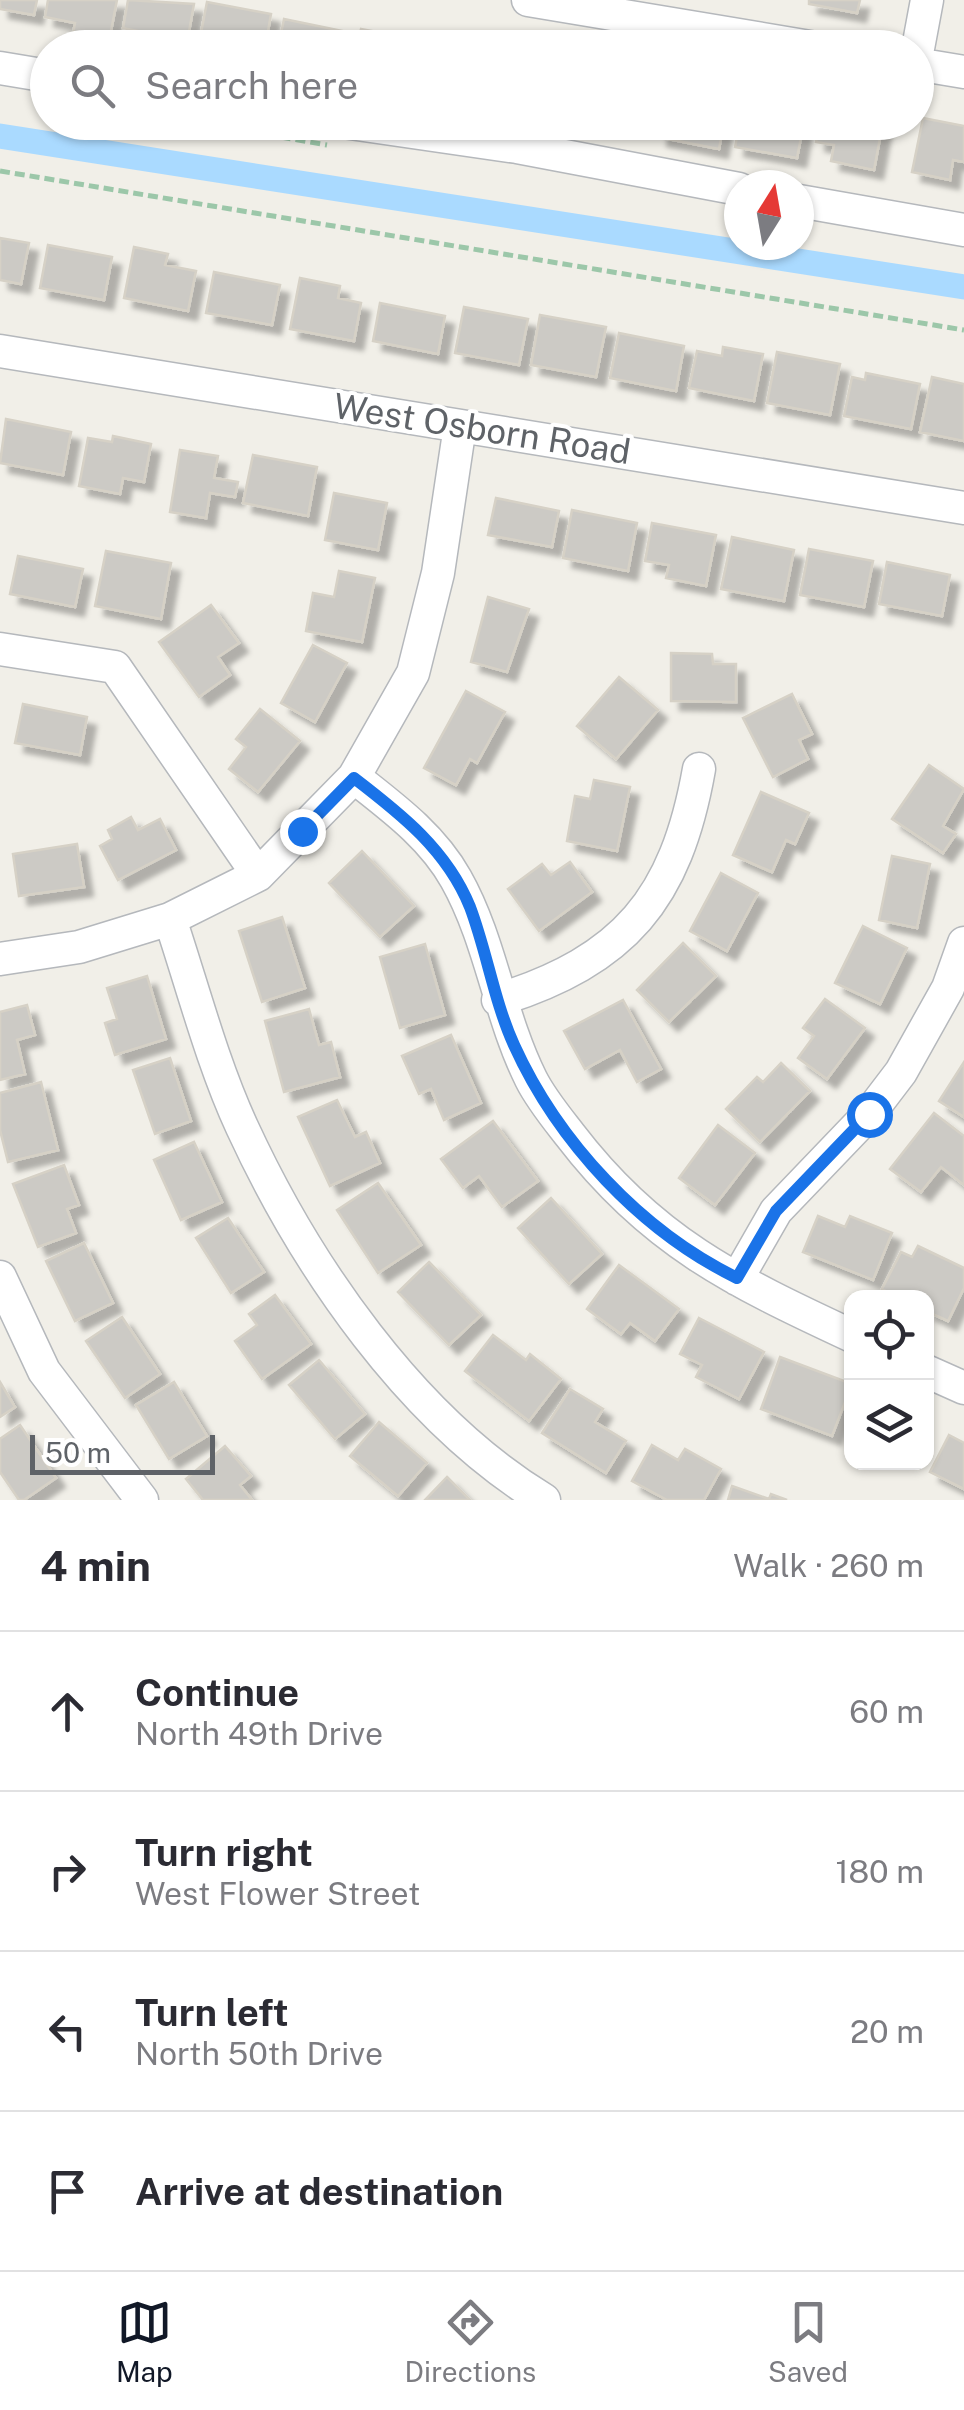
<!DOCTYPE html>
<meta charset="utf-8">
<style>
:root{--surface:#fff;--page:#f7f7f7;--text:#2b2b33;--muted:#7c7c81;--line:#e1e1e2;--accent:#111827}
body{margin:0;font-family:"Public Sans",sans-serif;background:var(--page);color:var(--text)}
.controls{position:absolute;right:30px;bottom:30px;display:grid;overflow:hidden;border-radius:20px;box-shadow:0 2px 8px #0004}
.controls button{width:90px;height:90px;display:grid;place-items:center;padding:0;border:0;border-bottom:2px solid var(--line);background:var(--surface);color:var(--text);font:50px sans-serif}
.compass{position:absolute;left:724px;top:170px;width:90px;height:90px;border-radius:50%;background:var(--surface);box-shadow:0 2px 8px #0004;rotate:11deg}
.scale{position:absolute;left:30px;bottom:25px;width:185px;box-sizing:border-box;padding-left:10px;border:5px solid #5f6368;border-top:0;font-size:28px;line-height:35px;white-space:nowrap;color:#5f6368;-webkit-text-stroke:8px #fff;paint-order:stroke}
.stop{position:absolute;width:30px;height:30px;margin:-22px;border:8px solid #1a73e8;border-radius:50%;background:#fff}
.stop.end{background:#1a73e8;border-color:#fff;box-shadow:0 2px 10px #0008}
.list{margin:0;padding:0;list-style:none}
h2{display:flex;justify-content:space-between;align-items:center;height:130px;margin:0;padding:0 40px;font-size:42px}
h2 small{font-size:32px;font-weight:400;color:var(--muted)}
.list li{display:grid;grid-template-columns:65px 1fr auto;gap:30px;align-items:center;box-sizing:border-box;height:160px;padding:0 40px;border-top:2px solid var(--line)}
.list b{display:block;font-size:38px;white-space:nowrap}
.list p{margin:0;font-size:32px;white-space:nowrap;color:var(--muted)}
.list em{font-size:32px;font-style:normal;color:var(--muted)}
.icon{flex:none;width:55px;height:55px;fill:none;stroke:currentColor;stroke-width:2;stroke-linecap:round;stroke-linejoin:round}
.map{position:relative;flex:none;width:964px;height:1500px;overflow:hidden}
.search{position:absolute;background:var(--surface);box-shadow:0 2px 8px #0004;left:30px;right:30px;top:30px;height:110px;display:flex;align-items:center;gap:25px;box-sizing:border-box;padding:0 35px;border-radius:55px;color:var(--muted);font-size:38px}
.sheet{height:770px;background:var(--surface)}
nav{display:flex;justify-content:space-around;align-items:center;box-sizing:border-box;height:140px;border-top:2px solid var(--line);background:var(--surface);font-size:28px;color:var(--muted)}
nav a{display:grid;justify-items:center;gap:5px}
nav .on{color:var(--accent)}
.map>svg:first-child{display:block}
.lines{fill:none;stroke-linecap:round;stroke-linejoin:round}
.canal{stroke:#aadaff;stroke-width:25}
.building{fill:#cccac5;stroke:#d6d1c6;stroke-width:2.5;filter:url(#shadow)}
.minor-casing{stroke:#b5b8bc;stroke-width:35}
.path{stroke:#9cc7a9;stroke-width:5;stroke-dasharray:10 5;stroke-linecap:butt}
.minor{stroke:#fff;stroke-width:32}
.route{stroke:#1a73e8;stroke-width:12}
.labels{text-anchor:middle;stroke-width:8;stroke-linejoin:round;paint-order:stroke}
.street-label{font-size:35px;fill:#5f6368;stroke:#fff}
</style>
<div class="map">
<svg width="964" height="1500" viewBox="0 0 964 1500">
<defs>
<filter id="shadow"><feDropShadow dx="9" dy="9" stdDeviation="2.5" flood-color="#0004"/></filter>
</defs>
<rect width="100%" height="100%" fill="#f1efe8"/>
<g class="lines">
<path class="canal" d="M 0,136 L 964,287"/>
</g>
<path class="building" d="M 0,0 L 37,0 L 34,15 L 0,9 Z
M 48,0 L 117,0 L 109,41 L 73,34 L 75,23 L 45,17 Z
M 128,0 L 194,4 L 186,48 L 145,43 L 147,33 L 123,28 Z
M 809,0 L 860,0 L 857,13 L 809,4 Z
M 207,2 L 271,14 L 265,48 L 220,48 L 221,42 L 200,38 Z
M 284,19 L 347,32 L 344,48 L 278,48 Z
M 361,29 L 425,41 L 424,48 L 357,48 Z
M 923,118 L 964,126 L 964,162 L 953,160 L 950,180 L 912,172 Z
M 661,122 L 724,122 L 719,149 L 658,137 Z
M 740,122 L 804,122 L 797,158 L 735,147 Z
M 820,122 L 883,122 L 874,170 L 831,161 L 834,145 L 816,142 Z
M 0,238 L 29,243 L 21,284 L 0,280 Z
M 48,245 L 112,257 L 104,300 L 40,288 Z
M 134,247 L 168,254 L 165,265 L 196,271 L 188,311 L 124,298 Z
M 214,272 L 280,285 L 272,325 L 206,313 Z
M 300,278 L 340,286 L 338,298 L 361,303 L 354,341 L 290,329 Z
M 380,303 L 445,316 L 438,354 L 373,341 Z
M 464,307 L 528,319 L 519,365 L 455,353 Z
M 540,315 L 606,327 L 596,377 L 531,365 Z
M 619,333 L 684,346 L 676,391 L 610,378 Z
M 723,347 L 763,354 L 754,401 L 689,388 L 697,351 L 722,356 Z
M 777,352 L 840,364 L 830,415 L 767,403 Z
M 866,373 L 920,384 L 911,429 L 844,416 L 852,377 L 865,380 Z
M 932,377 L 964,384 L 964,441 L 920,432 Z
M 6,419 L 71,432 L 63,475 L 0,463 Z
M 113,436 L 151,444 L 144,482 L 123,478 L 120,494 L 79,486 L 88,438 L 112,442 Z
M 180,450 L 218,456 L 214,478 L 238,482 L 235,497 L 210,493 L 206,518 L 170,512 Z
M 253,455 L 317,467 L 308,516 L 243,503 Z
M 334,493 L 387,503 L 378,550 L 325,540 Z
M 496,498 L 559,511 L 552,547 L 488,535 Z
M 572,510 L 637,523 L 628,571 L 563,558 Z
M 652,523 L 716,535 L 706,586 L 666,578 L 669,565 L 645,561 Z
M 732,537 L 794,550 L 784,601 L 721,589 Z
M 809,549 L 873,561 L 864,607 L 800,595 Z
M 106,551 L 171,563 L 161,619 L 95,606 Z
M 18,556 L 83,569 L 75,607 L 10,594 Z
M 887,562 L 950,575 L 942,616 L 879,604 Z
M 339,571 L 375,578 L 362,642 L 306,631 L 313,593 L 334,597 Z
M 488,597 L 529,609 L 507,672 L 471,662 Z
M 211,605 L 239,643 L 218,657 L 230,675 L 199,697 L 159,642 Z
M 313,645 L 347,663 L 315,722 L 281,703 Z
M 671,653 L 712,654 L 713,664 L 736,664 L 736,702 L 671,701 Z
M 619,677 L 658,710 L 616,759 L 577,726 Z
M 466,691 L 505,712 L 477,763 L 470,759 L 456,785 L 424,768 Z
M 792,694 L 812,734 L 799,740 L 808,759 L 773,777 L 743,718 Z
M 23,704 L 87,717 L 80,755 L 15,743 Z
M 260,709 L 300,741 L 258,792 L 229,769 L 246,747 L 236,739 Z
M 929,765 L 964,789 L 943,826 L 956,834 L 943,853 L 892,819 Z
M 594,780 L 630,787 L 617,851 L 567,841 L 575,796 L 590,799 Z
M 761,792 L 809,813 L 795,844 L 786,840 L 772,872 L 733,855 Z
M 131,817 L 138,830 L 160,819 L 176,850 L 118,880 L 100,846 L 112,839 L 108,830 Z
M 77,844 L 84,887 L 19,896 L 13,854 Z
M 362,851 L 414,906 L 380,937 L 329,883 Z
M 892,856 L 930,864 L 917,928 L 879,920 Z
M 570,862 L 592,892 L 539,931 L 508,889 L 542,864 L 551,875 Z
M 721,873 L 758,893 L 727,951 L 690,931 Z
M 282,917 L 305,988 L 262,1002 L 239,931 Z
M 863,926 L 907,948 L 880,1004 L 835,983 Z
M 683,943 L 716,976 L 669,1022 L 637,990 Z
M 425,944 L 445,1015 L 400,1028 L 380,957 Z
M 147,976 L 166,1039 L 115,1055 L 105,1023 L 117,1019 L 107,988 Z
M 825,999 L 865,1028 L 827,1079 L 798,1058 L 814,1036 L 803,1028 Z
M 623,1000 L 661,1069 L 637,1082 L 620,1050 L 585,1069 L 564,1031 Z
M 27,1005 L 35,1035 L 17,1040 L 25,1074 L 0,1080 L 0,1012 Z
M 309,1009 L 319,1045 L 331,1042 L 340,1077 L 284,1092 L 265,1021 Z
M 451,1035 L 481,1103 L 444,1120 L 431,1089 L 419,1094 L 402,1056 Z
M 170,1058 L 191,1121 L 155,1134 L 133,1070 Z
M 964,1062 L 964,1117 L 939,1101 Z
M 781,1063 L 810,1091 L 760,1142 L 726,1109 L 757,1077 L 763,1082 Z
M 41,1082 L 58,1150 L 8,1162 L 0,1130 L 0,1093 Z
M 337,1100 L 355,1137 L 366,1132 L 380,1163 L 330,1186 L 298,1117 Z
M 934,1113 L 964,1136 L 964,1185 L 941,1167 L 921,1192 L 890,1169 Z
M 493,1121 L 538,1181 L 502,1207 L 479,1176 L 463,1188 L 441,1159 Z
M 718,1125 L 755,1153 L 715,1205 L 679,1178 Z
M 194,1142 L 222,1202 L 181,1220 L 154,1160 Z
M 64,1165 L 79,1205 L 67,1209 L 76,1233 L 38,1247 L 13,1184 Z
M 378,1183 L 421,1245 L 378,1273 L 337,1210 Z
M 551,1198 L 602,1254 L 569,1284 L 518,1228 Z
M 818,1216 L 845,1227 L 850,1216 L 892,1233 L 873,1280 L 803,1252 Z
M 228,1218 L 264,1272 L 231,1293 L 196,1238 Z
M 84,1243 L 113,1303 L 75,1321 L 46,1261 Z
M 918,1246 L 964,1268 L 964,1288 L 948,1321 L 926,1311 L 926,1298 L 899,1298 L 882,1289 L 901,1252 L 912,1257 Z
M 429,1262 L 481,1315 L 449,1345 L 398,1292 Z
M 619,1265 L 679,1309 L 655,1341 L 630,1323 L 621,1334 L 587,1309 Z
M 275,1295 L 311,1344 L 262,1379 L 235,1341 L 257,1325 L 249,1314 Z
M 122,1317 L 160,1374 L 125,1398 L 86,1341 Z
M 699,1318 L 764,1352 L 739,1399 L 696,1377 L 702,1365 L 680,1354 Z
M 493,1335 L 526,1360 L 530,1354 L 561,1379 L 529,1421 L 465,1371 Z
M 780,1357 L 852,1384 L 832,1436 L 761,1409 Z
M 319,1360 L 365,1414 L 335,1439 L 289,1385 Z
M 0,1382 L 15,1407 L 0,1417 Z
M 174,1382 L 207,1436 L 169,1459 L 136,1405 Z
M 570,1389 L 603,1409 L 595,1422 L 626,1441 L 606,1473 L 542,1433 Z
M 379,1422 L 427,1463 L 398,1496 L 350,1456 Z
M 20,1425 L 56,1478 L 24,1500 L 19,1500 L 0,1472 L 0,1439 Z
M 949,1435 L 964,1443 L 964,1489 L 930,1472 Z
M 652,1445 L 678,1460 L 685,1449 L 721,1469 L 704,1500 L 667,1500 L 632,1481 Z
M 225,1446 L 251,1476 L 240,1485 L 252,1500 L 203,1500 L 186,1479 Z
M 447,1477 L 470,1500 L 425,1500 Z
M 732,1486 L 769,1499 L 771,1494 L 787,1500 L 728,1500 Z"/>
<g class="lines">
<g class="minor-casing">
<path id="minor" d="M 528,0 L 816,48
M 916,59 L 927,0
M 916,64 L 964,72
M 0,68 L 48,76
M 343,122 L 517,147 L 739,189
M 799,201 L 964,230
M 0,351 L 964,508
M 0,649 L 115,667 L 258,875
M 354,777 C 392,807 432,836 456,879 C 491,941 499,1015 531,1079 C 541,1099 556,1117 570,1135 C 651,1241 734,1281 852,1336
M 170,919 C 193,988 212,1062 242,1127 C 306,1266 411,1419 544,1500
M 0,959 L 79,947 L 170,919 L 258,875 L 354,777 L 413,673 L 438,573 L 460,426
M 498,1000 C 625,960 676,899 699,769
M 0,1277 L 44,1371 L 142,1500
M 737,1279 L 776,1211 L 869,1114 L 901,1072 L 948,988 L 964,943
M 926,1371 L 964,1388"/>
</g>
<path class="path" d="M 192,122 L 327,145
M 0,171 L 964,330"/>
<use href="#minor" class="minor"/>
</g>
<g class="lines">
<path class="route" d="M 302,831 L 354,778 C 401,814 447,850 470,907 C 487,952 494,1001 514,1045 C 558,1142 641,1231 737,1278 L 776,1211 L 869,1114"/>
</g>
<g class="labels">
<g class="street-label">
<text transform="translate(482 429) rotate(9)" y="12">West Osborn Road</text>
</g>
</g>
</svg>
<div class="controls">
<button><svg class="icon" aria-label="locate" viewBox="0 0 24 24"><circle cx="12" cy="12" r="6"/><path d="M12 2v4M12 18v4M2 12h4M18 12h4"/></svg></button>
<button><svg class="icon" aria-label="layers" viewBox="0 0 24 24"><path d="M12 4l9 5-9 5-9-5zM3 14l9 5 9-5"/></svg></button>
</div>
<svg class="compass" viewBox="-18 -18 36 36"><path d="M0-13l5 13h-10z" fill="#e53935"/><path d="M0 13l5-13h-10z" fill="#7c7c81"/></svg>
<div class="scale">50 m</div>
<div class="stop" style="left:869px;top:1114px"></div>
<div class="stop end" style="left:302px;top:831px"></div>
<div class="search"><svg class="icon" aria-label="search" viewBox="0 0 24 24"><circle cx="10" cy="10" r="6"/><path d="M15 15l6 6"/></svg>Search here</div>
</div>
<section class="sheet">
<h2>4 min<small>Walk · 260 m</small></h2>
<ul class="list">
<li><svg class="icon" aria-label="ahead" viewBox="0 0 24 24"><path d="M12 20V5M6 11l6-6 6 6"/></svg><div><b>Continue</b><p>North 49th Drive</p></div><em>60 m</em></li>
<li><svg class="icon" aria-label="right" viewBox="0 0 24 24"><path d="M7 20v-9h11M14 6l5 5-5 5"/></svg><div><b>Turn right</b><p>West Flower Street</p></div><em>180 m</em></li>
<li><svg class="icon" aria-label="left" viewBox="0 0 24 24"><path d="M17 20v-9H6M10 6l-5 5 5 5"/></svg><div><b>Turn left</b><p>North 50th Drive</p></div><em>20 m</em></li>
<li><svg class="icon" aria-label="arrive" viewBox="0 0 24 24"><path d="M6 21V4h12l-3 4 3 4H6"/></svg><div><b>Arrive at destination</b></div></li>
</ul>
</section>
<nav>
<a class="on"><svg class="icon" aria-label="map" viewBox="0 0 24 24"><path d="M3 6l6-2 6 2 6-2v14l-6 2-6-2-6 2zM9 4v14M15 6v14"/></svg>Map</a>
<a><svg class="icon" aria-label="directions" viewBox="0 0 24 24"><path d="M12 3l9 9-9 9-9-9zM9 14v-3h6M13 9l2 2-2 2"/></svg>Directions</a>
<a><svg class="icon" aria-label="saved" viewBox="0 0 24 24"><path d="M7 4h10v16l-5-4-5 4z"/></svg>Saved</a>
</nav>
